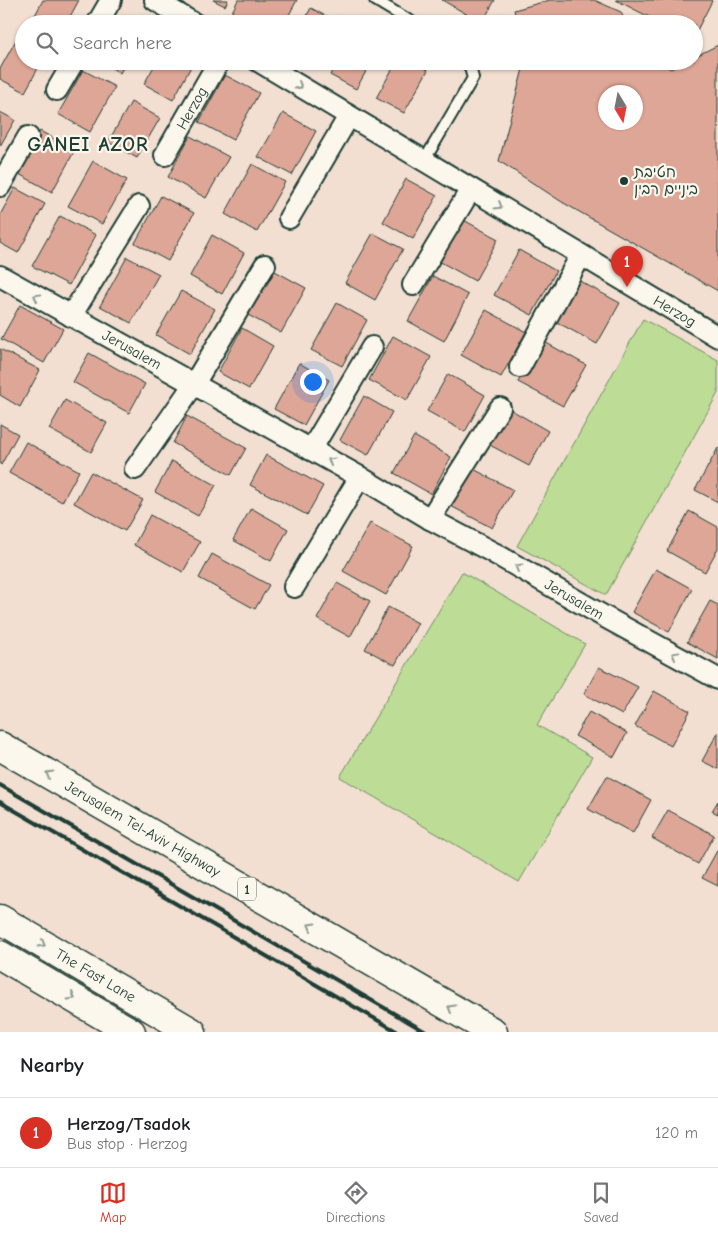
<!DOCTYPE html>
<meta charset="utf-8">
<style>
:root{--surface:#fff;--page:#f2f2f2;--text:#202124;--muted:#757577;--line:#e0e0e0;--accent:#d93025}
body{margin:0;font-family:"Comic Neue","Playpen Sans Hebrew",sans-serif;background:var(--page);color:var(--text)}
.compass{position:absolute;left:598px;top:85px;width:45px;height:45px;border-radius:50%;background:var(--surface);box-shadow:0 1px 4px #0004;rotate:170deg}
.you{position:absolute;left:312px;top:381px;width:18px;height:18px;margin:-12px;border:4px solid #fff;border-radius:50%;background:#1a73e8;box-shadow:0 0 0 8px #1a73e833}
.badge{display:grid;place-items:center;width:32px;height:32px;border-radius:50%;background:var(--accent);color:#fff;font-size:16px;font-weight:700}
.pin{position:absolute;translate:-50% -41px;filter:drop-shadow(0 1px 2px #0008)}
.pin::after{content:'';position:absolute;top:26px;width:18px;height:15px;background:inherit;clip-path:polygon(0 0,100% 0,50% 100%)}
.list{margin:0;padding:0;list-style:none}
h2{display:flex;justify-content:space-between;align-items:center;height:65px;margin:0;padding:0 20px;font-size:21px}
h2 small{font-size:16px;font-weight:400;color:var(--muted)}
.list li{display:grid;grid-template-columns:32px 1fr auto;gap:15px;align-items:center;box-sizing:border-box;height:70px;padding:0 20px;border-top:1px solid var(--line)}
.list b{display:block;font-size:19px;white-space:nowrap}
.list p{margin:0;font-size:16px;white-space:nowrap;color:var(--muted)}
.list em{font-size:16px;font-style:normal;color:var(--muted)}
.icon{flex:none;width:28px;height:28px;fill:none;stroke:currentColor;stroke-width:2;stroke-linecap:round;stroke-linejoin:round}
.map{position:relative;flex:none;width:718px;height:1032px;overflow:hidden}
.search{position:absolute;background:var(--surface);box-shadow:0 1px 4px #0004;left:15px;right:15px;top:15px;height:55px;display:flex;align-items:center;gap:12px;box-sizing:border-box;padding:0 18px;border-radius:28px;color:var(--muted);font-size:19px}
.sheet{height:135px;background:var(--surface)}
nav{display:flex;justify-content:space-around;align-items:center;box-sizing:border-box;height:70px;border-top:1px solid var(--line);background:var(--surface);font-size:14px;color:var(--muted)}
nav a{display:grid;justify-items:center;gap:2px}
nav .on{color:var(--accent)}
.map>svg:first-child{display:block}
.green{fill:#bddc95;stroke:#6e8c64}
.building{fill:#dea696;stroke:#1f3d34;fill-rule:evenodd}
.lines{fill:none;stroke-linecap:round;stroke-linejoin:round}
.service-casing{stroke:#1f3d34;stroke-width:14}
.minor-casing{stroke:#1f3d34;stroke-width:24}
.motorway-casing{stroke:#1f3d34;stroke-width:31}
.service{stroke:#fbf7ec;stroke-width:10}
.minor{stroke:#fbf7ec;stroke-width:20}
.motorway{stroke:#fbf7ec;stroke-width:28}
.rail{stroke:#1f3d34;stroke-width:4}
.oneway{stroke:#8d9a90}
.poi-dot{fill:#1f3d34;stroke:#fbf7ec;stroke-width:2}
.labels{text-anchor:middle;stroke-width:4.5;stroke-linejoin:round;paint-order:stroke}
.shield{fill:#fbf7ec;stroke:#61756b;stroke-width:1}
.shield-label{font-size:14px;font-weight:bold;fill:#1f3d34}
.street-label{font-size:15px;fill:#1f3d34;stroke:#fbf7ec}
.poi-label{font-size:15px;fill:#1f3d34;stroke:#fbf7ec;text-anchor:start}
.district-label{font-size:20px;font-weight:bold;letter-spacing:1px;fill:#1f3d34;stroke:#fbf7ec}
</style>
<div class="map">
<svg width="718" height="1032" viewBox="0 0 718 1032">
<rect width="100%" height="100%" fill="#f2dfd2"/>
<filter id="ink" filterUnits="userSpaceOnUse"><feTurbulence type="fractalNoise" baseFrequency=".02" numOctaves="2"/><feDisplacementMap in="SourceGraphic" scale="10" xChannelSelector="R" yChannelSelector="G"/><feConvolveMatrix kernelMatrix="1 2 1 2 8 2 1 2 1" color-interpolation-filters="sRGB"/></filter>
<g filter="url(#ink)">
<path class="green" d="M 643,319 L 718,360 L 718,393 L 606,595 L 517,546 Z
M 462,572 L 585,644 L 537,725 L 592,757 L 519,882 L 340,777 Z"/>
<path class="building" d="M 43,0 L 79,0 L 66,24 L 38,24 L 32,21 Z
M 213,0 L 228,0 L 225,6 Z
M 238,0 L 297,0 L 284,24 L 249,24 L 231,14 Z
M 442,0 L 495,0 L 482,23 Z
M 550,0 L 594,0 L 621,12 L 626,24 L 518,24 L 514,10 Z
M 616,0 L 711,0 L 712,1 L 694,36 L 694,24 L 663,24 Z
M 311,8 L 340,24 L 302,24 Z
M 112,15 L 129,24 L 107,24 Z
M 21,31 L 24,33 L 24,61 L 42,61 L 25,92 L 0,79 L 0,69 Z
M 718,45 L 718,291 L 562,202 L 499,161 L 525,61 L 655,61 L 671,69 L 686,61 L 694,61 L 694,57 ZM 606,92 L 636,92 L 636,122 L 606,122 Z
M 100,61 L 127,61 L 120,73 Z
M 157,61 L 194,61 L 173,100 L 144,84 Z
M 338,61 L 372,61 L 356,89 L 330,75 Z
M 397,61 L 412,61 L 428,70 L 404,113 L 376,98 Z
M 83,70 L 115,87 L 90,132 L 58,114 Z
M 225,75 L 259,93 L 233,140 L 199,122 Z
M 131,102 L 160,118 L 137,158 L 108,142 Z
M 0,112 L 15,120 L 0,146 Z
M 283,113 L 316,131 L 292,175 L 258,157 Z
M 40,131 L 75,150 L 52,192 L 17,173 Z
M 190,136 L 229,157 L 206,198 L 168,177 Z
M 93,161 L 127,180 L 102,224 L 68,206 Z
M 252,164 L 285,182 L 257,232 L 225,214 Z
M 406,179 L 437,196 L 413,239 L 383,222 Z
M 15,188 L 45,204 L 18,253 L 0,243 L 0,215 Z
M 161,196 L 194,213 L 168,261 L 135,243 Z
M 60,216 L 96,235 L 69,285 L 32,266 Z
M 460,218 L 498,239 L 475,281 L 437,260 Z
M 373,233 L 403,249 L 375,300 L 345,283 Z
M 212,235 L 244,253 L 222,294 L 190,276 Z
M 519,250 L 556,271 L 532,315 L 494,295 Z
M 127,257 L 159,274 L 131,323 L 100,306 Z
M 273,270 L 306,288 L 281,333 L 248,315 Z
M 433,276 L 468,295 L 444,341 L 408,321 Z
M 574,278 L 620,303 L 597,344 L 551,319 Z
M 181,291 L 215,309 L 190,354 L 156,335 Z
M 337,303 L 367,320 L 342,366 L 311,350 Z
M 20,305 L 63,329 L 44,363 L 1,339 Z
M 486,310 L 526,332 L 501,377 L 461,355 Z
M 242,328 L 273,346 L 249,389 L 218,372 Z
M 393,336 L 431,357 L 407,400 L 369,380 Z
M 541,340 L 586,365 L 563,406 L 518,382 Z
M 0,349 L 40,370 L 20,407 L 0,395 Z
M 89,353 L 145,384 L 129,413 L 73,382 Z
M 299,363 L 329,380 L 304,425 L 274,409 Z
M 448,374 L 485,395 L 465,432 L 427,411 Z
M 364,396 L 392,412 L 368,455 L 340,440 Z
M 65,400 L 107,423 L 91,452 L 49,429 Z
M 506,407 L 548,431 L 529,466 L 486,443 Z
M 187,416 L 246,448 L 231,475 L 173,443 Z
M 0,424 L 18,434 L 1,465 L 0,464 Z
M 414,436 L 451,457 L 431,494 L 394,473 Z
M 26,442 L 79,471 L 62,502 L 9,473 Z
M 718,448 L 718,502 L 695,490 Z
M 266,455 L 323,486 L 307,515 L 250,485 Z
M 172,461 L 216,485 L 198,516 L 155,492 Z
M 468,466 L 513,490 L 492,528 L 447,504 Z
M 91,472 L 143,500 L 125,531 L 74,503 Z
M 251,508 L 288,529 L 271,561 L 233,540 Z
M 689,511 L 718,527 L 718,548 L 705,572 L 667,551 Z
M 150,515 L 200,542 L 183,572 L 134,545 Z
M 370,523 L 413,546 L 386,595 L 343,571 Z
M 212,554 L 269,585 L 255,609 L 199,578 Z
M 656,569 L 692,589 L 669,632 L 632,612 Z
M 337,583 L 370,601 L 350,637 L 317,619 Z
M 710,601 L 718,605 L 718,659 L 687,642 Z
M 388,607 L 418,623 L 395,665 L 365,649 Z
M 599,667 L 638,687 L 622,715 L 584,694 Z
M 654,691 L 690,711 L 671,746 L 635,726 Z
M 589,712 L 627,733 L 614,757 L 575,736 Z
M 718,732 L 718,769 L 702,761 Z
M 607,776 L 651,800 L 633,833 L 588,809 Z
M 718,801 L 718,814 L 712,811 Z
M 668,810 L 714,835 L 698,864 L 652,838 Z
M 718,849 L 718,886 L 702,878 Z"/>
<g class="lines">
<g class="service-casing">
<path id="service" d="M 375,0 L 415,24
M 424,161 L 473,78 L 468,61"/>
</g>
<g class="minor-casing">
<g id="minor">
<path d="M 155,0 L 195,24"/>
<path d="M 97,24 L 111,0"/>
<path id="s1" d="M 258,61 L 718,337"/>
<path d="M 57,90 L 74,61"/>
<path id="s2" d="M 165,155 L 219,61"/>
<path d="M 0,186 L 28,137"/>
<path d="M 289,218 L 349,116"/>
<path id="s3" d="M 0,276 L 360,477 L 430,519 L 494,553 L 605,617 L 718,679"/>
<path d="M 413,285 L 471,189"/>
<path d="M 71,316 L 139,206"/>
<path d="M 520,367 L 581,255"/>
<path d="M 311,450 L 372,347"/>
<path d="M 135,469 L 194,384 L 265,265"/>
<path d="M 430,519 L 500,408"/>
<path d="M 294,587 L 360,477"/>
</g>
</g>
<g class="motorway-casing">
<g id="motorway">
<path id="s4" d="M 0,746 L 493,1032"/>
<path id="s5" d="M 0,919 L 192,1032"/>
<path d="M 0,955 L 131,1032"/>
</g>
</g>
<use href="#service" class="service"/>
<use href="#minor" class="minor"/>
<use href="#motorway" class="motorway"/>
<path class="rail" d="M 0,785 L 426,1032
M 0,802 L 398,1032"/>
</g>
<defs><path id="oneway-chevron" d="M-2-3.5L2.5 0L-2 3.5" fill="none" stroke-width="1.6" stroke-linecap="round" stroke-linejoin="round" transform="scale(1.25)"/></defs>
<g class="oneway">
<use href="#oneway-chevron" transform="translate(299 86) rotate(31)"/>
<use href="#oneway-chevron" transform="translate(499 206) rotate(31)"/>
<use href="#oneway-chevron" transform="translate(37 297) rotate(-151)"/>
<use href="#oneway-chevron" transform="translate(331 461) rotate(-151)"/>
<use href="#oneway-chevron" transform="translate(518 567) rotate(-150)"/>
<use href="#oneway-chevron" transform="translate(675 655) rotate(-151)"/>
<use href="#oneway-chevron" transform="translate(49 774) rotate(-150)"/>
<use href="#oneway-chevron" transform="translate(311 926) rotate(-150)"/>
<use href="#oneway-chevron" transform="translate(42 944) rotate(30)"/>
<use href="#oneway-chevron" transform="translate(72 997) rotate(30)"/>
<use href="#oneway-chevron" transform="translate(451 1008) rotate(-150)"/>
</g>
</g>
<circle class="poi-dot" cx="624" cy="181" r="5"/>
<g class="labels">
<rect class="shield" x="238" y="877.5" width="18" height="23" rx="4"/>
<g class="shield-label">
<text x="247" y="894">1</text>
</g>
<g class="street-label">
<text dy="5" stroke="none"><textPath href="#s2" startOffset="54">Herzog</textPath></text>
<text dy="5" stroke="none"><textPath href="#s1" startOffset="486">Herzog</textPath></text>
<text dy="5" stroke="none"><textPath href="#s3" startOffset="151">Jerusalem</textPath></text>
<text dy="5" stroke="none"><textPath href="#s3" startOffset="659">Jerusalem</textPath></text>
<text dy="5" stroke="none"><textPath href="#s4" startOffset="165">Jerusalem Tel-Aviv Highway</textPath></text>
<text dy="5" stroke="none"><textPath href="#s5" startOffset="111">The Fast Lane</textPath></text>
</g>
<g class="poi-label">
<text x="634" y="177">חטיבת<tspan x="634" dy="17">ביניים רבין</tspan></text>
</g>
<g class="district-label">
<text x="88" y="151">GANEI AZOR</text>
</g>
</g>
</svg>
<svg class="compass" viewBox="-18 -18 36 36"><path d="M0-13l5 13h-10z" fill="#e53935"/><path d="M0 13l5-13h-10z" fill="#757577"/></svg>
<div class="you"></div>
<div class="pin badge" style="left:627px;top:287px">1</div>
<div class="search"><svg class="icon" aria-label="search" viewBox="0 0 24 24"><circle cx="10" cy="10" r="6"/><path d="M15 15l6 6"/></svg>Search here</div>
</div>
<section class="sheet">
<h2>Nearby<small></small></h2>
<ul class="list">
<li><span class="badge">1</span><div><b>Herzog/Tsadok</b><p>Bus stop · Herzog</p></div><em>120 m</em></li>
</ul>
</section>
<nav>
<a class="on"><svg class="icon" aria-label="map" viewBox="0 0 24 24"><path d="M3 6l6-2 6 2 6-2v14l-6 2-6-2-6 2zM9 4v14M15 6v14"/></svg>Map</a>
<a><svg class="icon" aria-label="directions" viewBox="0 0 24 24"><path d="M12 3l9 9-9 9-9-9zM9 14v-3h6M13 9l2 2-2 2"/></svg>Directions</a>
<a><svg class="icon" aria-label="saved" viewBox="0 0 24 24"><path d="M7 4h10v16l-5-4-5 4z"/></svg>Saved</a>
</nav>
